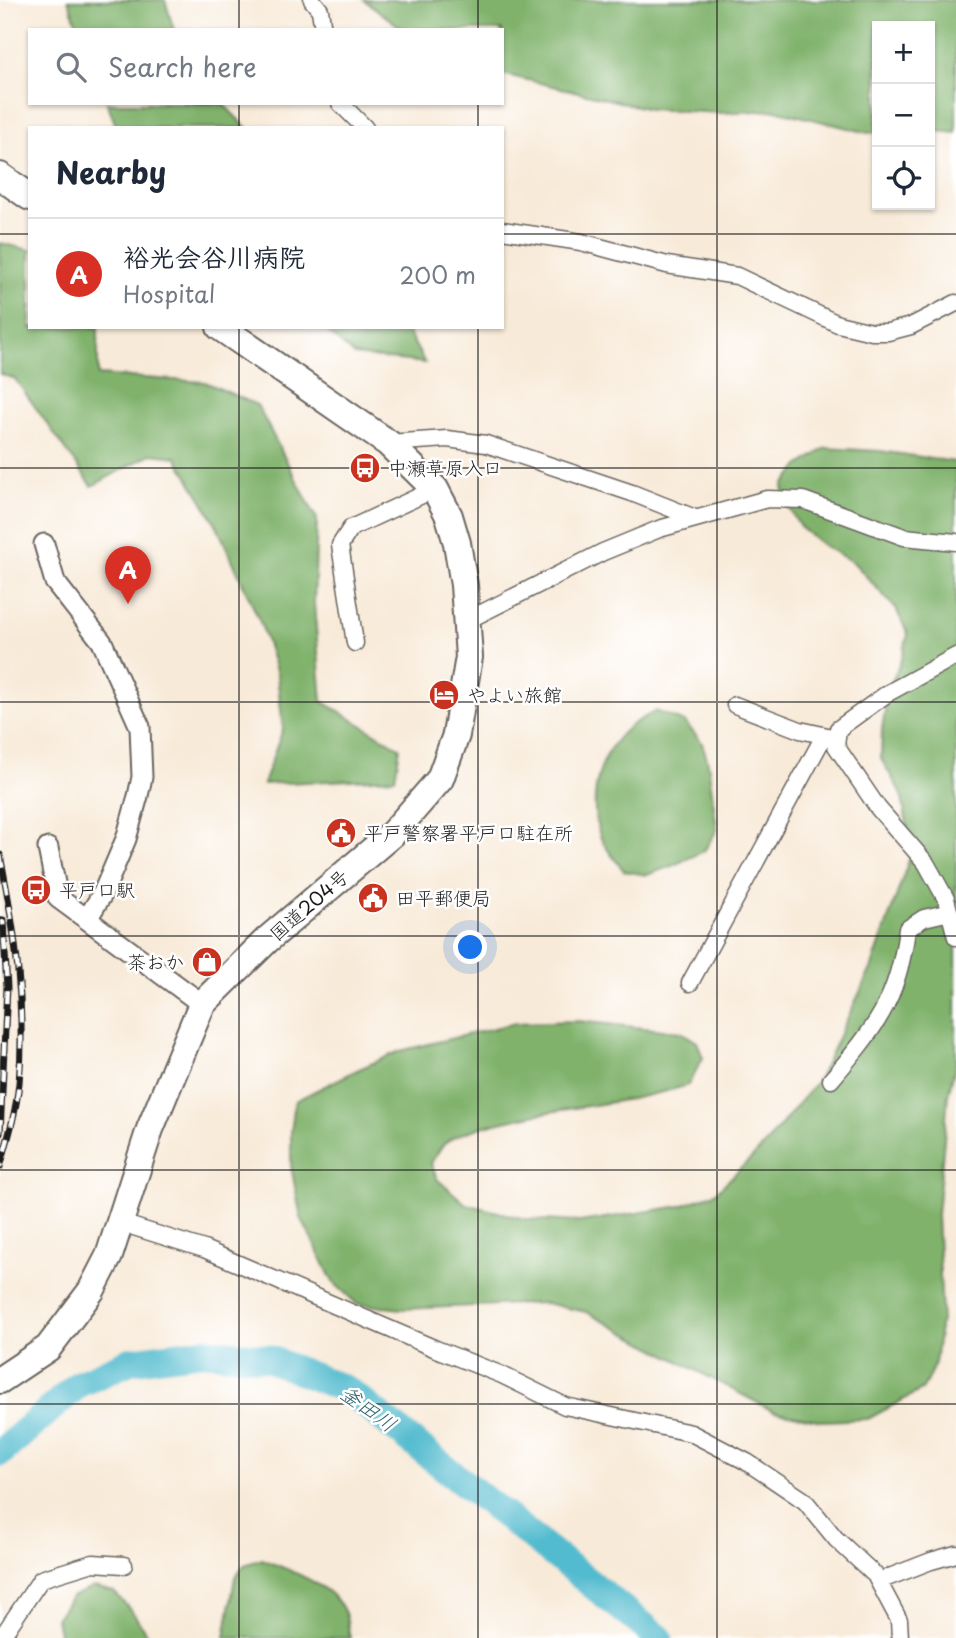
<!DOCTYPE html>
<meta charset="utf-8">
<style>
:root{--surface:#fff;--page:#f6f6f7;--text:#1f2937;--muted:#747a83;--line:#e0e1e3;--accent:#d93025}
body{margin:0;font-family:"Playpen Sans","Klee One",sans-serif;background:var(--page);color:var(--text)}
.controls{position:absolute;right:21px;top:21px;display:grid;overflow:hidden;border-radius:0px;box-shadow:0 2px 5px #0004}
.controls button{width:63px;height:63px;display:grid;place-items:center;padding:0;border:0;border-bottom:2px solid var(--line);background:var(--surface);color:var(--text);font:35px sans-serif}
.you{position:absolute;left:471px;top:948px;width:24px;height:24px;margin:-18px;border:5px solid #fff;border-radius:50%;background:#1a73e8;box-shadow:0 0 0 10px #1a73e833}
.badge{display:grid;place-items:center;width:46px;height:46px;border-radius:50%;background:var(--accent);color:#fff;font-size:23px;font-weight:700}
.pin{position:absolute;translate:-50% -58px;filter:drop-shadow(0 2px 4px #0008)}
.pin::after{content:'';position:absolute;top:37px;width:24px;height:21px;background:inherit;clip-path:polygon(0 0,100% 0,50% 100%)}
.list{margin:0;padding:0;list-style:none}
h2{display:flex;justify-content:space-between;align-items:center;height:91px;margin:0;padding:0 28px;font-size:30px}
h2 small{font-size:23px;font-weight:400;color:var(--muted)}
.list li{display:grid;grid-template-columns:46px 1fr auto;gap:21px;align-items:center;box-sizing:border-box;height:112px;padding:0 28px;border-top:2px solid var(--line)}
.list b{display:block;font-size:26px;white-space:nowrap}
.list p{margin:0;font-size:23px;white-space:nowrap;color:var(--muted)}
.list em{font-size:23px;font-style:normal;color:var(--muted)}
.icon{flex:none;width:38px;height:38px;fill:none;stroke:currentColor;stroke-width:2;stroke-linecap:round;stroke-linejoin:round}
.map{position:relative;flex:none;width:956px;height:1638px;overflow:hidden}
.search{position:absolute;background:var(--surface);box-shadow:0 2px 5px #0004;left:28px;top:28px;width:476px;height:77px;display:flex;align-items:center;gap:18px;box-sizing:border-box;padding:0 24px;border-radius:0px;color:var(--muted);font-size:26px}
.panel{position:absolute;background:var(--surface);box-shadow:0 2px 5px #0004;left:28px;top:126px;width:476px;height:203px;border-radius:0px}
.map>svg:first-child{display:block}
.forest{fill:#80b26c;stroke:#4e6744;stroke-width:2}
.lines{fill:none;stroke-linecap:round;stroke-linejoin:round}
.river{stroke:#52bbcf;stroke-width:28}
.minor-casing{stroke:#69645e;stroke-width:19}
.tertiary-casing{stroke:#69645e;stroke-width:23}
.trunk-casing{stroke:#69645e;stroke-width:30}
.minor{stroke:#fff;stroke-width:16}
.tertiary{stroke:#fff;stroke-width:19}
.trunk{stroke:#fff;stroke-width:26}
.rail-casing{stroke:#1c1c1c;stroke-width:7}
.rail{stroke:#fff;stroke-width:4.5;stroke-dasharray:13;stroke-linecap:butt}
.grid{fill:none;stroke:#1c1c1c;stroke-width:2;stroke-opacity:0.55}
.labels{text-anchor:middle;stroke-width:5;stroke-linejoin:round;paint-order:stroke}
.poi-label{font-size:19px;fill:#1c1c1c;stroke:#fff;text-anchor:start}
.street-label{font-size:19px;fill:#1c1c1c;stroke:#fff}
.water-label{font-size:21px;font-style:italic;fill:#34646d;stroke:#fff}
</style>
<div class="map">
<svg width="956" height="1638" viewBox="0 0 956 1638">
<rect width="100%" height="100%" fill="#fff"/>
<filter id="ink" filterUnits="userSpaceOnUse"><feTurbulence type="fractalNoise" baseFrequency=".0143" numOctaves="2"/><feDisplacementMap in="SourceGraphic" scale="14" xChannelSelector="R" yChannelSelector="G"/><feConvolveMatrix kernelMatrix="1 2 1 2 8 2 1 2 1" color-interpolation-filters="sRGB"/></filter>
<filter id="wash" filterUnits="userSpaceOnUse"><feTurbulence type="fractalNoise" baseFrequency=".00686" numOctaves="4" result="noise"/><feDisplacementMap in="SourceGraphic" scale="28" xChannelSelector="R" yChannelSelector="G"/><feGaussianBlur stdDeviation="1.57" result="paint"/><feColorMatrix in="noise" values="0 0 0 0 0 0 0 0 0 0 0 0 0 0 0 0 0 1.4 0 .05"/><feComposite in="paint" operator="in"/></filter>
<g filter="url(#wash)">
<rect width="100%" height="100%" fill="#f8ead8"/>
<path class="forest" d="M 68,0 L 165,0 L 174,30 L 79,30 Z
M 364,0 L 956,0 L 956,133 L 930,130 L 930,26 L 877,26 L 877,132 L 868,133 L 775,110 L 722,113 L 649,109 L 502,74 L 502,30 L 404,30 Z
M 107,103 L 222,103 L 247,128 L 117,128 Z
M 0,243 L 30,250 L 30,327 L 98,327 L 98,375 L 205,382 L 257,405 L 317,519 L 314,603 L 322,701 L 400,748 L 395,778 L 263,784 L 283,729 L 277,674 L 261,624 L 216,524 L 176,457 L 151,454 L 92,486 L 15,379 L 0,374 Z
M 322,327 L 405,327 L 425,363 L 354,355 Z
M 826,448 L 880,451 L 956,462 L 956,1062 L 948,1096 L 937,1215 L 942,1312 L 935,1363 L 923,1389 L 868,1419 L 822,1421 L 773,1411 L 586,1312 L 545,1303 L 402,1309 L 357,1304 L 333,1282 L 301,1218 L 291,1166 L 291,1132 L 295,1101 L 357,1070 L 400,1051 L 515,1023 L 579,1021 L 681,1032 L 697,1042 L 703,1058 L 688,1085 C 621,1106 550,1107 482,1127 C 470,1131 453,1135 443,1145 C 439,1150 435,1157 431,1163 L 437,1179 L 466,1204 L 526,1219 L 580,1222 L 681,1206 L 715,1193 L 763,1147 L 818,1080 L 871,969 L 912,851 L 901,793 L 881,759 L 882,729 L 888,691 L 902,658 L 908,634 L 896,609 L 854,563 L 824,546 L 800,527 L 786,503 L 783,486 L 799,466 Z
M 656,711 L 685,722 L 702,743 L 708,762 L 717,830 L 704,851 L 674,865 L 647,875 L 624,871 C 617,861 604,848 600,836 C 587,797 599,749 633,724 C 640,719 649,715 656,711 Z
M 262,1559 C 287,1569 332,1585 344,1611 C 348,1619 348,1630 350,1638 L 225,1638 L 235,1577 L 244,1565 Z
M 94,1587 L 114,1592 L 134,1614 L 149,1638 L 60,1638 L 56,1619 L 71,1597 Z"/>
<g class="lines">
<path class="river" d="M 0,1453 L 79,1384 L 130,1361 L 203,1351 L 267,1358 L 347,1390 L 659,1638"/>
</g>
</g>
<g filter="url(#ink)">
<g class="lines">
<g class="minor-casing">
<path id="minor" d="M 312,0 L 320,10 L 323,30
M 340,103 L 365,128
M 502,230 L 581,242 L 667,265 L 737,276 L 838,324 L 872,332 L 888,332 L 911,326 L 956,303
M 388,443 L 447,439 L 486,444 L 632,493 L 695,518
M 466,621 L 603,552 L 659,529 L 767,499 L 803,500 L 904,537 L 956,542
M 355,643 L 340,545 L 351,528 L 435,489
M 956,656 L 888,693 L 838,729 L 836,746 L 878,808 L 926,863 L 946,899 L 956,937
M 735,705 L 800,730 L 832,737
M 690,983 L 824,736
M 831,1080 C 875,1028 898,1001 907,929 L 924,918 L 950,912
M 118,1222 L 204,1249 L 436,1349 L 502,1375 L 565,1406 L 691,1433 L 747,1462 L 805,1501 L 836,1539 L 875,1575 L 899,1620 L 900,1638
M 879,1581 L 931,1561 L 956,1554
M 1,1638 L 41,1579 L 93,1563 L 124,1565"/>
</g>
<g class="tertiary-casing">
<path id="tertiary" d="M 44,544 L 55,582 L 102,642 L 140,727 L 142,777 L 138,796 L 126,839 L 103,893 L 87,919
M 48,848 L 58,898 L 202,1004"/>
</g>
<g class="trunk-casing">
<path id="trunk" d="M 0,176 L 30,197
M 0,1380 L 48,1348 L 91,1291 L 109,1256 L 150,1129 L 202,1004 L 267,940 L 393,833 L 440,779 L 456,735 L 469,657 L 464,585 L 457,543 L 449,516 L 435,489 L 388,443 L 220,327"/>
</g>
<use href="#minor" class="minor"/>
<use href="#tertiary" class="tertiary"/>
<use href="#trunk" class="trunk"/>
<g class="rail-casing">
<path id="rail" d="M 0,855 C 15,930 26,1007 19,1083 C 16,1112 8,1139 0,1167
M 0,1133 L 7,987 L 3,920"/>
</g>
<use href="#rail" class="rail"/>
</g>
</g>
<path class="grid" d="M 239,0 L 239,30M 478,0 L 478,30M 717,0 L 717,1638M 239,103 L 239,128M 478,103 L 478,128M 0,234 L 30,234M 502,234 L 956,234M 239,327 L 239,1638M 478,327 L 478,1638M 0,468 L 956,468M 0,702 L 956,702M 0,936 L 956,936M 0,1170 L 956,1170M 0,1404 L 956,1404"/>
<defs>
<g id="bus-disc" transform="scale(1.575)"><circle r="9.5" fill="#c8321e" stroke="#fff"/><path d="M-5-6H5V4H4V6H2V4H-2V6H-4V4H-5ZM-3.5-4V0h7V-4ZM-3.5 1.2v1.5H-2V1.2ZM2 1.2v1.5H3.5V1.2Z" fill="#fff"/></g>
<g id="hotel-disc" transform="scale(1.575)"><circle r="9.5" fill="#c8321e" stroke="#fff"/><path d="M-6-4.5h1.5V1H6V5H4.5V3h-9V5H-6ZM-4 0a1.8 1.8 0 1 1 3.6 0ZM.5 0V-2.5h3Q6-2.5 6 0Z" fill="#fff"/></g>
<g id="civic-disc" transform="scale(1.575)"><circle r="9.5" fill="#c8321e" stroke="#fff"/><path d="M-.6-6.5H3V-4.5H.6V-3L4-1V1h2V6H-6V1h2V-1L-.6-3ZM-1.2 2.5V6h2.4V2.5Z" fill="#fff"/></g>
<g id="shop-disc" transform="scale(1.575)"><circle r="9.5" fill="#c8321e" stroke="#fff"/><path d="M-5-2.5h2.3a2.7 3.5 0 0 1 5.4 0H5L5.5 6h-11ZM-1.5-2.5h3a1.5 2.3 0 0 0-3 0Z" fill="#fff"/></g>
</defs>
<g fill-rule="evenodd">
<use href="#bus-disc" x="365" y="468"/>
<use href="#hotel-disc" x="444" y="695"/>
<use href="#civic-disc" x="341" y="833"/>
<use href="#bus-disc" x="36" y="890"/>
<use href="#civic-disc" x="373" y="898"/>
<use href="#shop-disc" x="207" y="962"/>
</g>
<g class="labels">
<g class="poi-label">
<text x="388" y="475">中瀬草原入口</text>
<text x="467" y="702">やよい旅館</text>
<text x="364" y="840">平戸警察署平戸口駐在所</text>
<text x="59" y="897">平戸口駅</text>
<text x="396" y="905">田平郵便局</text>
<text x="184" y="969" text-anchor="end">茶おか</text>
</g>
<g class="street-label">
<text transform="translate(309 905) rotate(-41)" y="7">国道204号</text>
</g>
<g class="water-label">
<text transform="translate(368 1409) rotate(36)" y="7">釜田川</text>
</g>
</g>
</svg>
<div class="controls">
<button>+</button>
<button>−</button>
<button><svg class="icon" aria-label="locate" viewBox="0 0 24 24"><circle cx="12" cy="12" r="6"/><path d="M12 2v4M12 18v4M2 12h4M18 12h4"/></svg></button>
</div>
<div class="you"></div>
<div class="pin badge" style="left:128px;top:604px">A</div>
<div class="search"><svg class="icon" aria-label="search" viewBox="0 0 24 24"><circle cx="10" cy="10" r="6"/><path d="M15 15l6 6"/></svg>Search here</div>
<section class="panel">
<h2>Nearby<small></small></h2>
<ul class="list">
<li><span class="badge">A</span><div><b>裕光会谷川病院</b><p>Hospital</p></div><em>200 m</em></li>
</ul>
</section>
</div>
